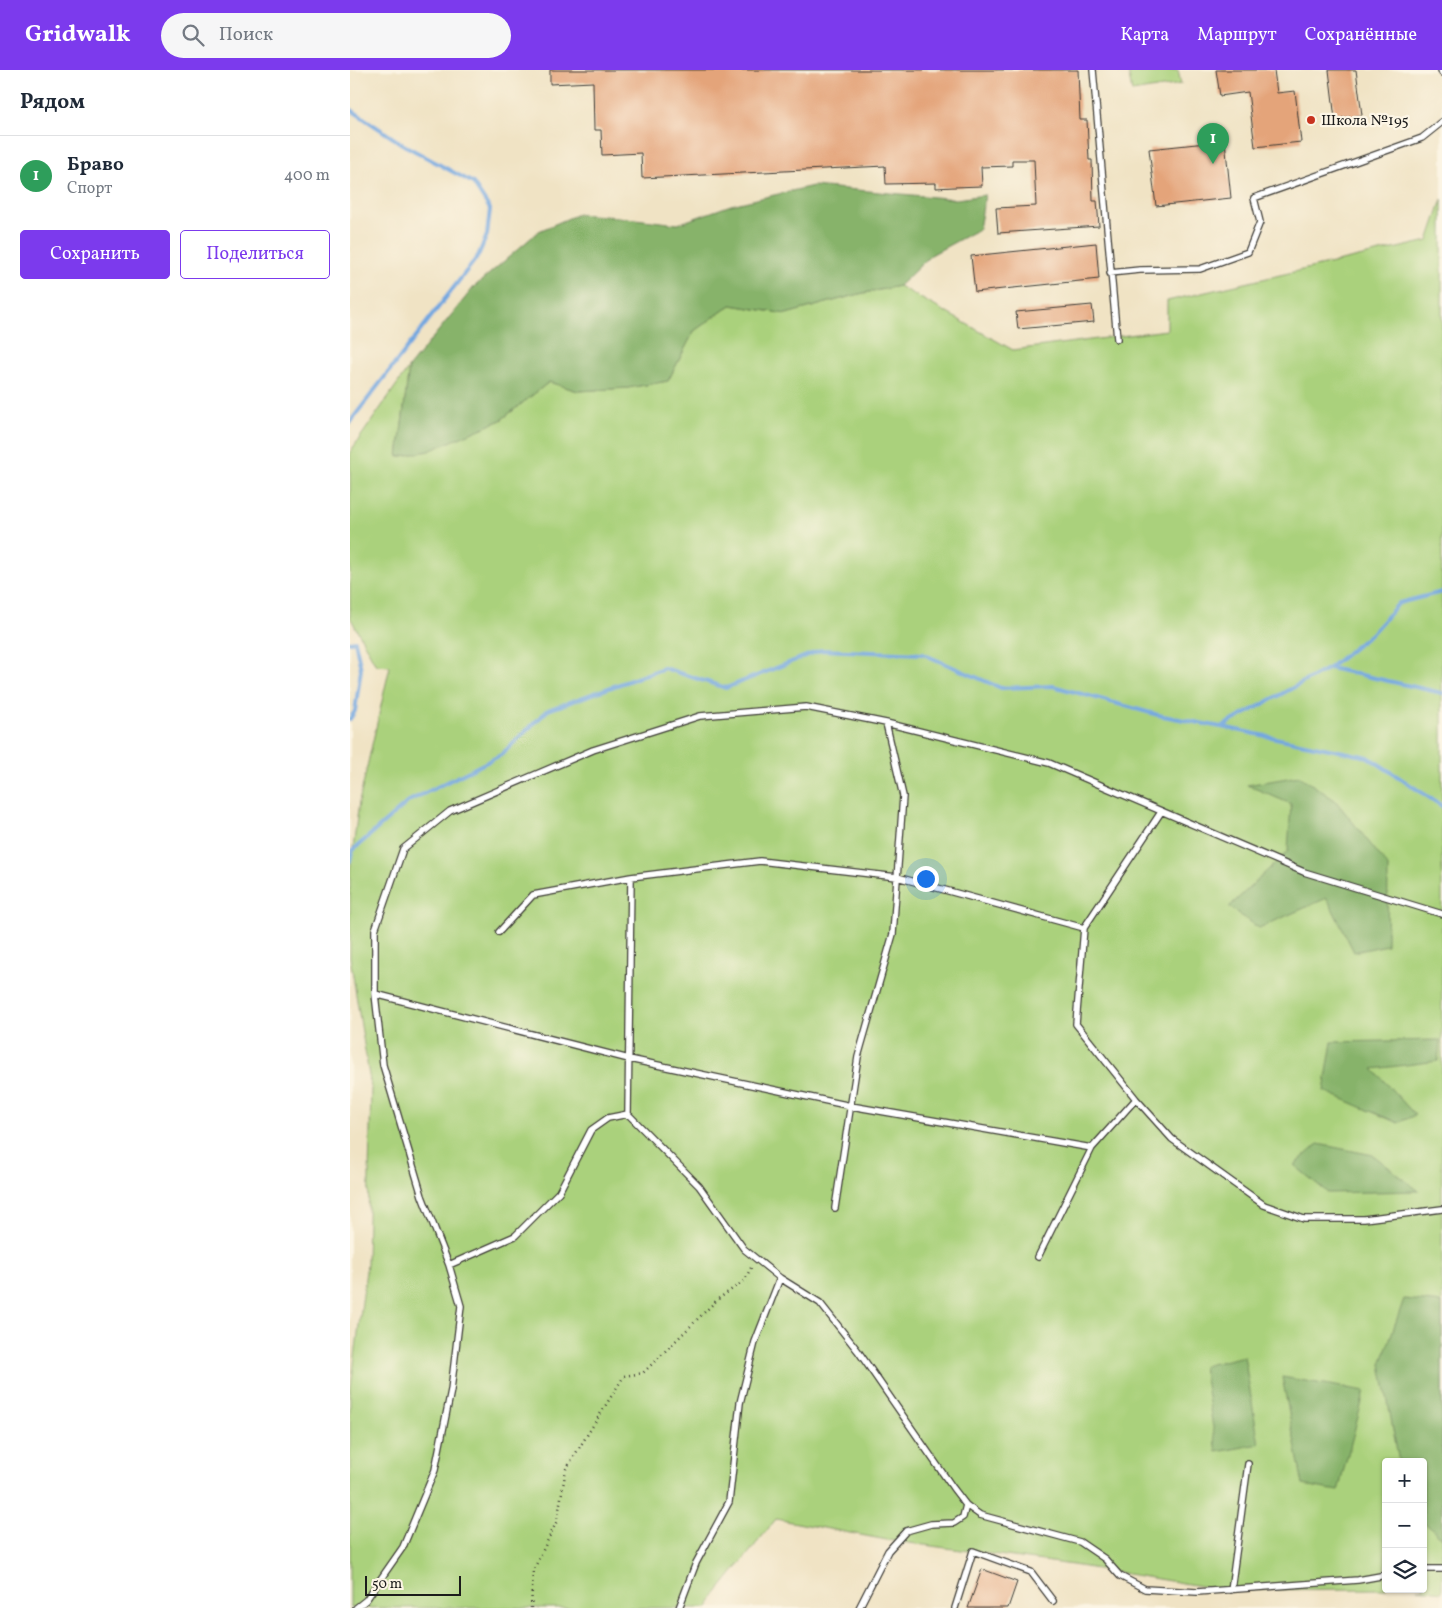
<!DOCTYPE html>
<html lang="ru">
<meta charset="utf-8">
<style>
:root{--surface:#fff;--page:#f6f6f7;--text:#1f2937;--muted:#747a83;--line:#e0e1e3;--accent:#7c3aed}
body{margin:0;font-family:Vollkorn,serif;background:var(--page);color:var(--text)}
.controls{position:absolute;right:15px;bottom:15px;display:grid;overflow:hidden;border-radius:5px;box-shadow:0 1px 4px #0004}
.controls button{width:45px;height:45px;display:grid;place-items:center;padding:0;border:0;border-bottom:1px solid var(--line);background:var(--surface);color:var(--text);font:25px sans-serif}
.scale{position:absolute;left:15px;bottom:12px;width:96px;box-sizing:border-box;padding-left:5px;border:2px solid #1c1c1c;border-top:0;font-size:14px;line-height:18px;white-space:nowrap;color:#1c1c1c;-webkit-text-stroke:4px #fcf5e5;paint-order:stroke}
.you{position:absolute;left:575px;top:808px;width:18px;height:18px;margin:-12px;border:4px solid #fff;border-radius:50%;background:#1a73e8;box-shadow:0 0 0 8px #1a73e833}
.badge{display:grid;place-items:center;width:32px;height:32px;border-radius:50%;background:var(--accent);color:#fff;font-size:16px;font-weight:700}
.pin{position:absolute;translate:-50% -41px;filter:drop-shadow(0 1px 2px #0008)}
.pin::after{content:'';position:absolute;top:26px;width:18px;height:15px;background:inherit;clip-path:polygon(0 0,100% 0,50% 100%)}
.list{margin:0;padding:0;list-style:none}
h2{display:flex;justify-content:space-between;align-items:center;height:65px;margin:0;padding:0 20px;font-size:21px}
h2 small{font-size:16px;font-weight:400;color:var(--muted)}
.list li{display:grid;grid-template-columns:32px 1fr auto;gap:15px;align-items:center;box-sizing:border-box;height:80px;padding:0 20px;border-top:1px solid var(--line)}
.list b{display:block;font-size:19px;white-space:nowrap}
.list p{margin:0;font-size:16px;white-space:nowrap;color:var(--muted)}
.list em{font-size:16px;font-style:normal;color:var(--muted)}
.actions{display:flex;gap:10px;padding:15px 20px}
.actions a{flex:1;padding:11px 0;border:1px solid var(--accent);border-radius:5px;text-align:center;font-size:18px;color:var(--accent)}
.actions .main{background:var(--accent);color:#fff}
.icon{flex:none;width:28px;height:28px;fill:none;stroke:currentColor;stroke-width:2;stroke-linecap:round;stroke-linejoin:round}
.map{position:relative;flex:none;width:1092px;height:1538px;overflow:hidden}
header{display:flex;align-items:center;gap:30px;box-sizing:border-box;height:70px;padding:0 25px;background:var(--accent);color:#fff}
header strong{font-size:24px}
nav{display:flex;gap:28px;margin-inline-start:auto;font-size:18px}
.search{width:350px;height:45px;background:var(--page);display:flex;align-items:center;gap:12px;box-sizing:border-box;padding:0 18px;border-radius:28px;color:var(--muted);font-size:19px}
main{display:flex}
aside{flex:1;background:var(--surface)}
.map>svg:first-child{display:block}
.green{fill:#aad17b;stroke:#63764c}
.forest{fill:#87b36b;stroke:#526844}
.lines{fill:none;stroke-linecap:round;stroke-linejoin:round}
.stream{stroke:#73a7e0;stroke-width:4}
.building{fill:#e4a47a}
.lane-casing{stroke:#3c3a35;stroke-width:8}
.path{stroke:#3c3a35;stroke-width:2.5;stroke-dasharray:1 4;stroke-linecap:butt}
.lane{stroke:#fff;stroke-width:5.5}
.poi-dot{fill:#c8321e;stroke:#fcf5e5;stroke-width:2}
.labels{text-anchor:middle;stroke-width:4.5;stroke-linejoin:round;paint-order:stroke}
.poi-label{font-size:15px;fill:#1c1c1c;stroke:#fcf5e5;text-anchor:start}
</style>
<header>
<strong>Gridwalk</strong>
<div class="search"><svg class="icon" aria-label="search" viewBox="0 0 24 24"><circle cx="10" cy="10" r="6"/><path d="M15 15l6 6"/></svg>Поиск</div>
<nav><a>Карта</a><a>Маршрут</a><a>Сохранённые</a></nav>
</header>
<main>
<aside>
<h2>Рядом<small></small></h2>
<ul class="list">
<li><span class="badge" style="background:#2e9e5b">1</span><div><b>Браво</b><p>Спорт</p></div><em>400 m</em></li>
</ul>
<div class="actions"><a class="main">Сохранить</a><a>Поделиться</a></div>
</aside>
<div class="map">
<svg width="1092" height="1538" viewBox="0 0 1092 1538">
<rect width="100%" height="100%" fill="#fcf5e5"/>
<filter id="ink" filterUnits="userSpaceOnUse"><feTurbulence type="fractalNoise" baseFrequency=".02" numOctaves="2"/><feDisplacementMap in="SourceGraphic" scale="10" xChannelSelector="R" yChannelSelector="G"/><feConvolveMatrix kernelMatrix="1 2 1 2 8 2 1 2 1" color-interpolation-filters="sRGB"/></filter>
<filter id="wash" filterUnits="userSpaceOnUse"><feTurbulence type="fractalNoise" baseFrequency=".0096" numOctaves="4" result="noise"/><feDisplacementMap in="SourceGraphic" scale="20" xChannelSelector="R" yChannelSelector="G"/><feGaussianBlur stdDeviation="1.12" result="paint"/><feColorMatrix in="noise" values="0 0 0 0 0 0 0 0 0 0 0 0 0 0 0 0 0 1.4 0 .05"/><feComposite in="paint" operator="in"/></filter>
<g filter="url(#wash)">
<rect width="100%" height="100%" fill="#f0e3c4"/>
<path class="green" d="M 778,0 L 828,0 L 831,14 L 782,22 Z
M 1092,129 L 1092,1522 L 1067,1519 L 1073,1519 L 1073,1392 L 1036,1392 L 1036,1519 L 875,1520 L 723,1495 L 537,1470 L 426,1449 L 362,1529 L 358,1538 L 0,1538 L 0,1325 L 17,1193 L 21,1018 L 0,887 L 0,802 L 9,732 L 40,596 L 26,595 L 0,547 L 0,382 L 59,297 L 48,387 L 151,350 L 199,312 L 228,321 L 277,318 L 318,311 L 344,261 L 381,235 L 436,244 L 509,224 L 549,216 L 663,280 L 817,260 L 817,231 L 1078,171 Z"/>
<path class="forest" d="M 463,116 L 606,129 L 635,125 L 629,159 L 581,185 L 549,216 L 509,224 L 436,244 L 381,235 L 344,261 L 318,311 L 278,318 L 228,321 L 199,312 L 151,350 L 79,381 L 48,387 L 59,297 L 124,217 L 189,161 L 228,144 L 268,147 L 328,154 L 381,135 Z
M 949,706 L 985,730 L 1038,796 L 1037,875 L 1004,882 L 977,828 L 909,858 L 879,837 L 938,781 L 941,734 L 897,715 Z
M 1090,970 L 1088,991 L 1023,999 L 1065,1045 L 1048,1053 L 974,1021 L 982,972 Z
M 968,1074 L 1023,1085 L 1069,1121 L 978,1123 L 944,1095 Z
M 1054,1229 L 1092,1233 L 1092,1468 L 1073,1451 L 1073,1392 L 1049,1392 L 1031,1294 Z
M 894,1286 L 909,1374 L 867,1382 L 853,1296 Z
M 932,1307 L 1015,1321 L 988,1421 L 953,1415 Z"/>
<g class="lines">
<path class="stream" d="M 0,39 L 52,74 L 123,113 L 140,139 L 137,165 L 128,186 L 0,352
M 0,572 L 5,571 L 11,599 L 5,641 L 0,649
M 980,598 L 1092,623
M 872,657 L 1018,687 L 1092,736
M 0,791 L 3,780 L 59,731 L 151,685 L 198,640 L 314,598 L 376,618 L 471,580 L 573,584 L 651,618 L 703,616 L 808,645 L 871,657 L 979,598 L 1021,564 L 1049,533 L 1092,522"/>
</g>
<g id="blocks">
<path class="building" d="M 200,0 L 728,0 L 730,50 L 737,50 L 739,90 L 742,90 L 743,131 L 747,131 L 749,156 L 648,163 L 646,138 L 686,136 L 684,90 L 662,90 L 662,96 L 631,97 L 632,116 L 604,117 L 586,118 L 586,113 L 536,114 L 535,96 L 292,108 L 291,83 L 252,85 L 251,60 L 244,60 L 243,12 L 200,14 Z
M 866,0 L 924,0 L 927,23 L 945,21 L 951,72 L 905,77 L 898,22 L 870,26 Z
M 979,0 L 1006,0 L 1012,45 L 985,49 Z
M 875,71 L 881,128 L 806,136 L 799,79 Z
M 746,173 L 749,209 L 625,222 L 621,186 Z
M 742,235 L 744,252 L 668,259 L 666,242 Z
M 632,1499 L 667,1512 L 658,1538 L 618,1538 Z"/>
</g>
</g>
<g filter="url(#ink)">
<use href="#blocks" fill-opacity="0" stroke="#3c3a35" stroke-width="1"/>
<g class="lines">
<g class="lane-casing">
<path id="lane" d="M 743,0 L 767,269
M 1091,0 L 1092,3
M 760,203 L 790,200 L 850,199 L 898,182 L 910,152 L 904,128 L 1072,68 L 1092,52
M 811,742 L 734,858 L 726,954 L 786,1029 L 822,1069 L 914,1135 L 954,1149 L 1014,1149 L 1092,1139
M 281,807 L 278,1044 L 349,1116 L 394,1179 L 430,1208 L 470,1233 L 508,1281 L 603,1418 L 616,1435 L 630,1445 L 730,1472 L 755,1489 L 770,1506 L 795,1519 L 847,1522 L 1008,1510 L 1036,1505
M 149,862 L 183,825 L 281,807 L 410,791 L 547,807 L 734,858
M 25,924 L 279,989 L 501,1036 L 742,1078
M 485,1138 L 508,987 L 543,864 L 553,726 L 536,653
M 688,1187 L 742,1078 L 786,1029
M 99,1195 L 165,1166 L 209,1122 L 241,1060 L 258,1048 L 278,1044
M 1073,1499 L 1092,1499
M 881,1520 L 898,1394
M 6,1538 L 16,1530 L 53,1477 L 85,1400 L 101,1320 L 111,1236 L 99,1195 L 72,1126 L 33,995 L 25,924 L 25,860 L 53,779 L 100,741 L 243,680 L 350,646 L 456,637 L 536,653 L 699,693 L 954,802 L 1092,844
M 329,1538 L 346,1493 L 379,1432 L 390,1333 L 405,1272 L 430,1208
M 509,1538 L 538,1481 L 556,1461 L 581,1454 L 604,1453 L 613,1447 L 616,1435
M 605,1538 L 623,1481 L 681,1502 L 703,1531"/>
</g>
<path class="path" d="M 181,1538 L 183,1501 L 207,1451 L 216,1399 L 274,1306 L 293,1303 L 368,1229 L 394,1211 L 402,1196"/>
<use href="#lane" class="lane"/>
</g>
</g>
<circle class="poi-dot" cx="961" cy="50" r="5"/>
<g class="labels">
<g class="poi-label">
<text x="971" y="55">Школа №195</text>
</g>
</g>
</svg>
<div class="controls">
<button>+</button>
<button>−</button>
<button><svg class="icon" aria-label="layers" viewBox="0 0 24 24"><path d="M12 4l9 5-9 5-9-5zM3 14l9 5 9-5"/></svg></button>
</div>
<div class="scale">50 m</div>
<div class="you"></div>
<div class="pin badge" style="left:863px;top:94px;background:#2e9e5b">1</div>
</div>
</main>
